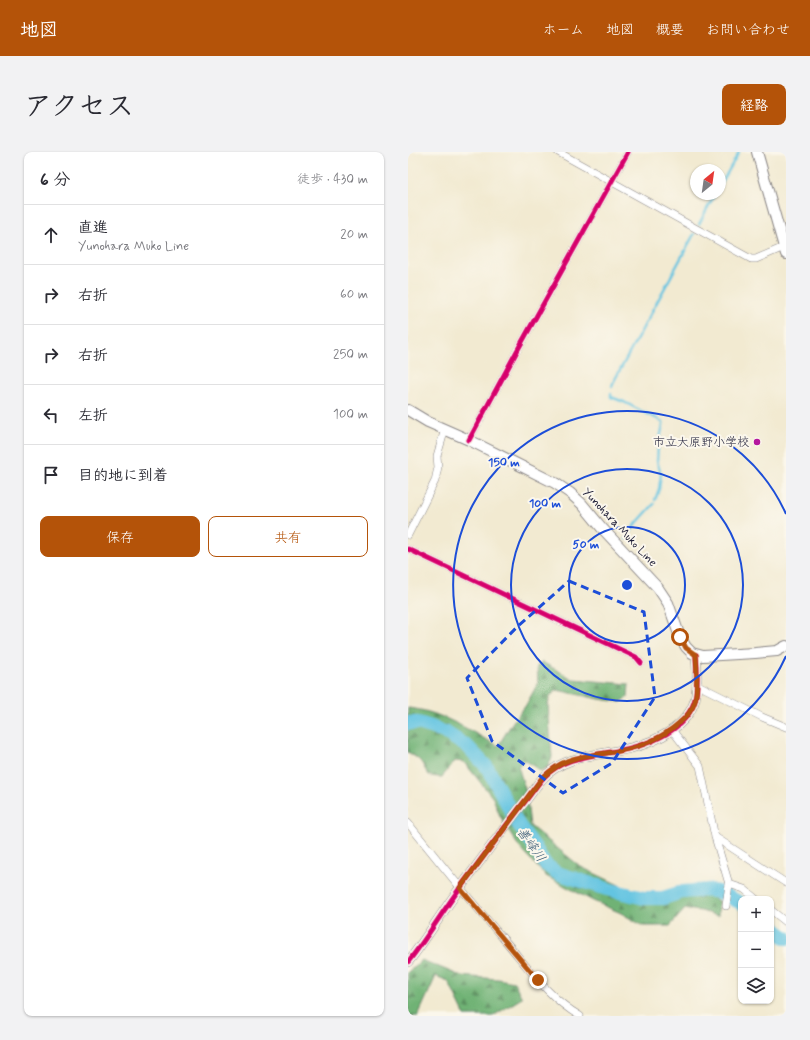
<!DOCTYPE html>
<html lang="ja">
<meta charset="utf-8">
<style>
:root{--surface:#fff;--page:#f2f2f3;--text:#2b2b33;--muted:#7c7c81;--line:#e1e1e2;--accent:#b45309}
body{margin:0;font-family:Mynerve,"Klee One",sans-serif;background:var(--page);color:var(--text)}
.controls{position:absolute;right:12px;bottom:12px;display:grid;overflow:hidden;border-radius:8px;box-shadow:0 1px 3px #0004}
.controls button{width:36px;height:36px;display:grid;place-items:center;padding:0;border:0;border-bottom:1px solid var(--line);background:var(--surface);color:var(--text);font:20px sans-serif}
.compass{position:absolute;left:282px;top:12px;width:36px;height:36px;border-radius:50%;background:var(--surface);box-shadow:0 1px 3px #0004;rotate:29deg}
.stop{position:absolute;width:12px;height:12px;margin:-9px;border:3px solid #b45309;border-radius:50%;background:#fff}
.stop.end{background:#b45309;border-color:#fff;box-shadow:0 1px 4px #0008}
.list{margin:0;padding:0;list-style:none}
h2{display:flex;justify-content:space-between;align-items:center;height:52px;margin:0;padding:0 16px;font-size:17px}
h2 small{font-size:13px;font-weight:400;color:var(--muted)}
.list li{display:grid;grid-template-columns:26px 1fr auto;gap:12px;align-items:center;box-sizing:border-box;height:60px;padding:0 16px;border-top:1px solid var(--line)}
.list b{display:block;font-size:15px;white-space:nowrap}
.list p{margin:0;font-size:13px;white-space:nowrap;color:var(--muted)}
.list em{font-size:13px;font-style:normal;color:var(--muted)}
.actions{display:flex;gap:8px;padding:12px 16px}
.actions a{flex:1;padding:9px 0;border:1px solid var(--accent);border-radius:8px;text-align:center;font-size:14px;color:var(--accent)}
.actions .main{background:var(--accent);color:#fff}
.icon{flex:none;width:22px;height:22px;fill:none;stroke:currentColor;stroke-width:2;stroke-linecap:round;stroke-linejoin:round}
.map{position:relative;flex:none;width:378px;height:864px;overflow:hidden;border-radius:8px}
header{display:flex;align-items:center;gap:24px;box-sizing:border-box;height:56px;padding:0 20px;background:var(--accent);color:#fff}
header strong{font-size:19px}
nav{display:flex;gap:22px;margin-inline-start:auto;font-size:14px}
.intro{display:flex;align-items:center;justify-content:space-between;box-sizing:border-box;height:96px;padding:0 24px}
h1{margin:0;font-size:28px}
.button{padding:10px 18px;border-radius:8px;background:var(--accent);color:#fff;font-size:14px;font-weight:700}
main{display:flex;gap:24px;padding:0 24px}
aside{flex:1;background:var(--surface);border-radius:8px;box-shadow:0 1px 3px #0004}
.map>svg:first-child{display:block}
.forest{fill:url(#forest-firs);stroke:#496a58}
.lines{fill:none;stroke-linecap:round;stroke-linejoin:round}
.stream{stroke:#63c4e1;stroke-width:2.5}
.river{stroke:#63c4e1;stroke-width:14}
.minor-casing{stroke:#8a8686;stroke-width:8}
.tertiary-casing{stroke:#8a8686;stroke-width:10}
.secondary-casing{stroke:#8a8686;stroke-width:12}
.minor{stroke:#fff;stroke-width:7}
.tertiary{stroke:#fff;stroke-width:9}
.secondary{stroke:#fff;stroke-width:10}
.cycleway-casing{stroke:#fbf7ec;stroke-width:8}
.cycleway{stroke:#d6006c;stroke-width:5}
.route{stroke:#b45309;stroke-width:5}
.marked{fill:none;stroke:#1d4ed8;stroke-width:3;stroke-dasharray:8 5;stroke-linejoin:round}
.ring{fill:none;stroke:#1d4ed8;stroke-width:2}
.poi-dot{fill:#b5179e;stroke:#fbf7ec;stroke-width:1.5}
.labels{text-anchor:middle;stroke-width:4;stroke-linejoin:round;paint-order:stroke}
.poi-label{font-size:12px;fill:#22223b;stroke:#fbf7ec;text-anchor:end}
.street-label{font-size:12px;fill:#22223b;stroke:#fbf7ec}
.water-label{font-size:13px;font-style:italic;fill:#395b75;stroke:#fbf7ec}
.centre{fill:#1d4ed8;stroke:#fbf7ec;stroke-width:2}
.ring-label{font-size:12px;text-anchor:middle;font-weight:bold;fill:#1d4ed8;stroke:#fbf7ec;stroke-width:4;stroke-linejoin:round;paint-order:stroke}
</style>
<header>
<strong>地図</strong>
<nav><a>ホーム</a><a>地図</a><a>概要</a><a>お問い合わせ</a></nav>
</header>
<div class="intro"><h1>アクセス</h1><a class="button">経路</a></div>
<main>
<aside>
<h2>6 分<small>徒歩 · 430 m</small></h2>
<ul class="list">
<li><svg class="icon" aria-label="ahead" viewBox="0 0 24 24"><path d="M12 20V5M6 11l6-6 6 6"/></svg><div><b>直進</b><p>Yunohara Muko Line</p></div><em>20 m</em></li>
<li><svg class="icon" aria-label="right" viewBox="0 0 24 24"><path d="M7 20v-9h11M14 6l5 5-5 5"/></svg><div><b>右折</b></div><em>60 m</em></li>
<li><svg class="icon" aria-label="right" viewBox="0 0 24 24"><path d="M7 20v-9h11M14 6l5 5-5 5"/></svg><div><b>右折</b></div><em>250 m</em></li>
<li><svg class="icon" aria-label="left" viewBox="0 0 24 24"><path d="M17 20v-9H6M10 6l-5 5 5 5"/></svg><div><b>左折</b></div><em>100 m</em></li>
<li><svg class="icon" aria-label="arrive" viewBox="0 0 24 24"><path d="M6 21V4h12l-3 4 3 4H6"/></svg><div><b>目的地に到着</b></div></li>
</ul>
<div class="actions"><a class="main">保存</a><a>共有</a></div>
</aside>
<div class="map">
<svg width="378" height="864" viewBox="0 0 378 864">
<defs>
<pattern id="forest-firs" width="22" height="20" patternUnits="userSpaceOnUse"><rect width="22" height="20" fill="#70b274"/><path d="M5 1l3.5 6h-7zM16 11l3.5 6h-7z" fill="#5c9060"/></pattern>
</defs>
<rect width="100%" height="100%" fill="#fbf7ec"/>
<filter id="ink" filterUnits="userSpaceOnUse"><feTurbulence type="fractalNoise" baseFrequency=".025" numOctaves="2"/><feDisplacementMap in="SourceGraphic" scale="8" xChannelSelector="R" yChannelSelector="G"/><feConvolveMatrix kernelMatrix="1 2 1 2 8 2 1 2 1" color-interpolation-filters="sRGB"/></filter>
<filter id="wash" filterUnits="userSpaceOnUse"><feTurbulence type="fractalNoise" baseFrequency=".012" numOctaves="4" result="noise"/><feDisplacementMap in="SourceGraphic" scale="16" xChannelSelector="R" yChannelSelector="G"/><feGaussianBlur stdDeviation="0.9" result="paint"/><feColorMatrix in="noise" values="0 0 0 0 0 0 0 0 0 0 0 0 0 0 0 0 0 1.4 0 .05"/><feComposite in="paint" operator="in"/></filter>
<g filter="url(#wash)">
<rect width="100%" height="100%" fill="#f2ead1"/>
<path class="forest" d="M 134,510 L 165,527 L 221,532 L 220,545 L 213,550 L 191,547 L 149,538 L 142,544 L 140,553 L 144,605 L 140,615 L 132,619 L 117,608 L 110,614 L 118,640 L 122,674 L 173,715 L 211,733 L 231,748 L 270,747 L 301,742 L 311,750 L 310,764 L 293,759 L 277,757 L 262,774 L 235,774 L 213,761 L 185,749 L 138,724 L 111,695 L 92,664 L 85,646 L 56,610 L 47,609 L 34,625 C 17,625 21,622 13,610 C 10,606 4,603 0,600 L 0,556 C 33,559 62,579 90,594 L 104,571 L 118,553 L 130,531 L 129,514 Z
M 14,808 L 53,824 L 90,827 L 106,830 L 114,846 L 85,864 L 57,864 L 40,829 L 28,824 L 10,864 L 0,864 L 0,820 Z"/>
<g class="lines">
<path class="stream" d="M 312,34 L 331,0
M 291,72 L 307,42
M 204,235 L 205,231 L 286,82
M 203,242 L 203,245 L 216,250 L 255,270 L 255,273 L 250,295 L 249,309 L 253,322 L 251,337 L 247,348
M 218,387 L 227,373 L 246,352"/>
<path class="river" d="M 0,571 L 10,571 L 23,575 L 38,581 L 60,595 L 79,615 L 110,672 L 126,694 L 137,712 L 149,721 L 199,737 L 236,746 L 255,746 L 274,740 L 300,738 L 311,740 L 333,751
M 363,774 L 378,786"/>
</g>
</g>
<g filter="url(#ink)">
<g class="lines">
<g class="minor-casing">
<path id="minor" d="M 150,0 L 343,107 L 348,107 L 376,95
M 61,288 L 109,199 L 220,0
M 0,383 L 27,329 L 30,315 L 29,304 L 37,277
M 0,397 L 228,505 L 233,511
M 288,532 L 354,565 L 378,575
M 264,578 L 292,614 L 307,685 L 321,732 L 318,754
M 0,671 C 32,711 65,752 99,791 C 121,817 142,847 172,864
M 307,685 L 378,731
M 321,732 L 336,737 L 348,747
M 363,758 L 378,770"/>
</g>
<g class="tertiary-casing">
<path id="tertiary" d="M 0,810 C 19,786 34,760 52,736 C 73,708 93,680 114,653 C 121,645 127,635 134,627 C 154,605 182,604 209,599 C 238,594 275,580 286,551 C 290,540 289,515 288,503"/>
</g>
<g class="secondary-casing">
<path id="secondary" d="M 349,0 L 378,102
M 0,258 L 20,270 L 61,288 L 147,331 L 162,341 L 174,352 L 193,375 L 250,436 L 260,451 L 272,485 L 278,495 L 284,501 L 295,504 L 347,501 L 369,499 L 378,494"/>
</g>
<use href="#minor" class="minor"/>
<use href="#tertiary" class="tertiary"/>
<use href="#secondary" class="secondary"/>
<g class="cycleway-casing">
<path id="cycleway" d="M 61,288 L 109,199 L 220,0
M 0,397 L 228,505 L 233,511
M 0,810 C 19,786 34,760 52,736 C 73,708 93,680 114,653 C 121,645 127,635 134,627 C 154,605 182,604 209,599 C 238,594 275,580 286,551 C 290,540 289,515 288,503"/>
</g>
<use href="#cycleway" class="cycleway"/>
</g>
</g>
<g class="lines" filter="url(#ink)">
<path class="route" d="M 130,828 L 52,736 L 134,626 C 143,618 153,610 165,607 C 180,603 195,602 211,599 C 233,595 254,586 271,571 C 278,566 285,557 287,549 C 290,534 289,518 288,503 L 278,496 L 272,485"/>
</g>
<path class="marked" d="M 161,429 L 236,460 L 247,545 L 204,611 L 155,641 L 84,589 L 59,526 L 109,475 Z"/>
<g class="ring">
<circle cx="219" cy="433" r="58"/>
<circle cx="219" cy="433" r="116"/>
<path d="M378 504A174 174 0 1 1 378 362"/>
</g>
<circle class="poi-dot" cx="349" cy="290" r="4"/>
<g class="labels">
<g class="poi-label">
<text x="341" y="294">市立大原野小学校</text>
</g>
<g class="street-label">
<text transform="translate(212 375) rotate(47)" y="4">Yunohara Muko Line</text>
</g>
<g class="water-label">
<text transform="translate(124 692) rotate(55)" y="5">善峰川</text>
</g>
</g>
<circle cx="219" cy="433" r="6" class="centre"/>
<g class="ring-label">
<text x="96" y="314">150 m</text>
<text x="137" y="355">100 m</text>
<text x="178" y="396">50 m</text>
</g>
</svg>
<div class="controls">
<button>+</button>
<button>−</button>
<button><svg class="icon" aria-label="layers" viewBox="0 0 24 24"><path d="M12 4l9 5-9 5-9-5zM3 14l9 5 9-5"/></svg></button>
</div>
<svg class="compass" viewBox="-18 -18 36 36"><path d="M0-13l5 13h-10z" fill="#e53935"/><path d="M0 13l5-13h-10z" fill="#7c7c81"/></svg>
<div class="stop" style="left:272px;top:485px"></div>
<div class="stop end" style="left:130px;top:828px"></div>
</div>
</main>
